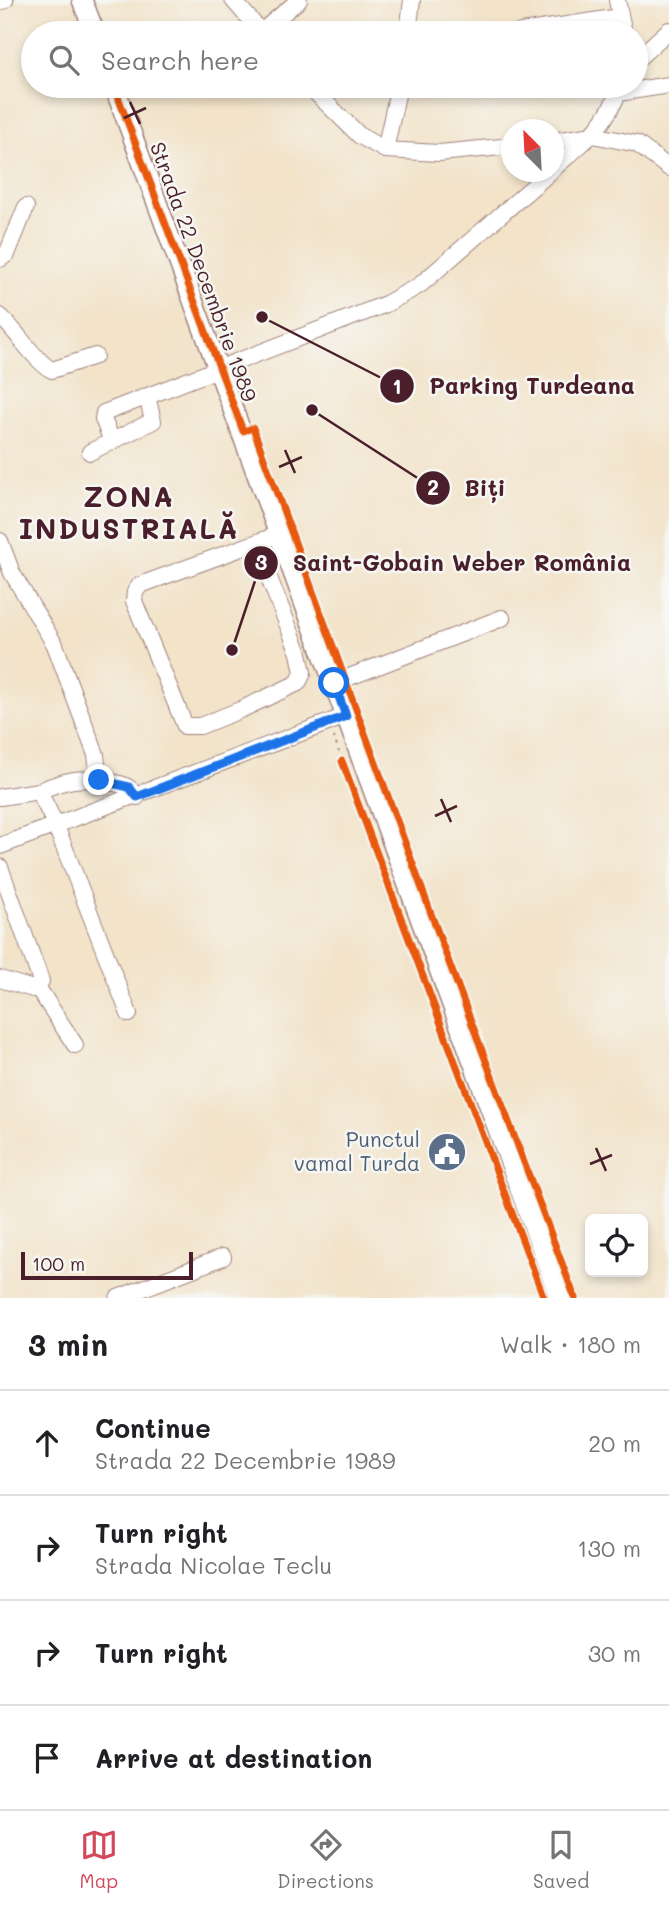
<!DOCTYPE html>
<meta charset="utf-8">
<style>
:root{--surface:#fff;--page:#f6f6f6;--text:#202124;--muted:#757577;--line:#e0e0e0;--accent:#d1495b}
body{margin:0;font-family:Mali,sans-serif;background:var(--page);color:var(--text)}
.controls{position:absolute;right:21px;bottom:21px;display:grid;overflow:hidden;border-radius:10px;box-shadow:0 4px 10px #0003}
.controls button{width:63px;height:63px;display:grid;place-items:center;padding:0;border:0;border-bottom:2px solid var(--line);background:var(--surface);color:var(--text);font:35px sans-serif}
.compass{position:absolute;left:501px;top:119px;width:63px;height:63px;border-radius:50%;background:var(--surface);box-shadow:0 4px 10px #0003;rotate:336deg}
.scale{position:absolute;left:21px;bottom:18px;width:172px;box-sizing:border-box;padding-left:7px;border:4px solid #4a1f2b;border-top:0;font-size:19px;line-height:24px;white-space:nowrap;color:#4a1f2b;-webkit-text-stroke:5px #f6f6f2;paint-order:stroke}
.stop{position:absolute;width:21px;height:21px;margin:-16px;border:5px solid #1a73e8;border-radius:50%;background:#fff}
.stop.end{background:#1a73e8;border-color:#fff;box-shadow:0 2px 7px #0008}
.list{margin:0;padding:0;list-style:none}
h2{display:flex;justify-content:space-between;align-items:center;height:91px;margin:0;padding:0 28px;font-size:30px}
h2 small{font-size:23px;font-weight:400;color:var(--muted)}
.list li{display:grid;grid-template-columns:46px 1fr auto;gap:21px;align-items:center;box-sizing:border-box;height:105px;padding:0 28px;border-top:2px solid var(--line)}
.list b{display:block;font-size:26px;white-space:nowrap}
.list p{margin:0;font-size:23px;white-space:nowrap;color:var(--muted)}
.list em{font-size:23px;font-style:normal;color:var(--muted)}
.icon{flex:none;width:38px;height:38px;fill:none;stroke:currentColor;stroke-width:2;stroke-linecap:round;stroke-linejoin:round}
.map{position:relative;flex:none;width:669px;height:1298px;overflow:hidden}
.search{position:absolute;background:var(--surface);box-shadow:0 4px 10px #0003;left:21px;right:21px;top:21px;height:77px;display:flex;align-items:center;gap:18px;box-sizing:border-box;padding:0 24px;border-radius:38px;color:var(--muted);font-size:26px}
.sheet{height:511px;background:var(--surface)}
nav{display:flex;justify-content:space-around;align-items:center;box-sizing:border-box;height:98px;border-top:2px solid var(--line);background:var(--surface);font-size:19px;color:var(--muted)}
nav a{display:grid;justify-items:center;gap:4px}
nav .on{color:var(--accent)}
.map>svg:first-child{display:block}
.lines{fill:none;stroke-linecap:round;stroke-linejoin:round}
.minor-casing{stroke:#9e817a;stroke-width:18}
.major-casing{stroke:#9e817a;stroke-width:22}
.path{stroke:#9e817a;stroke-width:2;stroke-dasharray:2 5;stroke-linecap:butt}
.minor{stroke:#fff;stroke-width:16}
.major{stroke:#fff;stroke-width:19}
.cycleway-casing{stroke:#f6f6f2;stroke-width:11}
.cycleway{stroke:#e8590c;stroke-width:7}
.route{stroke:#1a73e8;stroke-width:9}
.ticks{fill:none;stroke:#4a1f2b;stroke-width:2.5}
.labels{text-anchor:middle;stroke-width:5;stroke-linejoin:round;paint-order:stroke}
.street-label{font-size:21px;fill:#4a1f2b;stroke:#f6f6f2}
.service-label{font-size:21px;fill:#4e5e75;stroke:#f6f6f2;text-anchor:end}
.district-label{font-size:28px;font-weight:bold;letter-spacing:2px;fill:#4a1f2b;stroke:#f6f6f2}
.leader{fill:none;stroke:#4a1f2b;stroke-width:2.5}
.callout-dot{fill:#4a1f2b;stroke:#f6f6f2;stroke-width:2.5}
.mark-label{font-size:21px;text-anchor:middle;font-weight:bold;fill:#fff}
.callout-label{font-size:23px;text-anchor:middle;font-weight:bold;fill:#4a1f2b;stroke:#f6f6f2;stroke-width:5;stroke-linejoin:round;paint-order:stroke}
</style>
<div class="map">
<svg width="669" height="1298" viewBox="0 0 669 1298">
<rect width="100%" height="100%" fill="#f6f6f2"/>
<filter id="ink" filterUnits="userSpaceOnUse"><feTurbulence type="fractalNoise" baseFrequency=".0143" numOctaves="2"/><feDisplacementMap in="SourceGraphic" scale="14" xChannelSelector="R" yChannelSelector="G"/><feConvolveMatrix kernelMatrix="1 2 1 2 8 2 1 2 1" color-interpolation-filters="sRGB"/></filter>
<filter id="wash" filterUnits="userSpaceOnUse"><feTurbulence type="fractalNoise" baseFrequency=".00686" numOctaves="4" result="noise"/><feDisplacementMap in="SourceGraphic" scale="28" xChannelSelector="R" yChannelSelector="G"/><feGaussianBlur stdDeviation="1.57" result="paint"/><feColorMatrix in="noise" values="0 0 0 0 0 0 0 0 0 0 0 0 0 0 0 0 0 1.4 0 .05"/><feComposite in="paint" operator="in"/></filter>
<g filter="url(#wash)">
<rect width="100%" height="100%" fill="#f2e3c9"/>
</g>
<g filter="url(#ink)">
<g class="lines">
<g class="minor-casing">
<path id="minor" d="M 233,0 L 262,33
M 617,0 L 624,33
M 0,2 L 5,0
M 261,32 L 299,0
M 521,32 L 620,17
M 408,33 L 412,0
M 636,60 L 669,30
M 309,86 L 360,136 L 385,150 L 439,153 L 512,146
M 618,93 L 669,85
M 554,141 L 593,135 L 637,144 L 669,168
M 385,150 L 399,86
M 554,168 C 586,140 605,128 621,86
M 0,259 L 7,254 L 26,207
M 0,316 C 16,330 36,363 52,370 L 95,356
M 112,441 L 103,419 L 104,413 L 386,304 L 420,285 L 550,172
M 90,452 L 153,421 L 147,396
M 0,541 L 12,573 L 55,645 L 96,755 L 99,780
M 255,543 L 299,653 L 303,673 L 298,683 L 240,710 L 200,726 L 185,726 L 134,601 L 135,592 L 140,585 L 280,534
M 334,683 L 502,618
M 39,791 C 65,780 81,776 109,782 C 121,784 130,785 137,797
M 0,797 L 39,791 L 56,826 L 129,1014
M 0,846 L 346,716
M 0,867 L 41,981 L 37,989 L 33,989 L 0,979
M 38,988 L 75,1045
M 118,1298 L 223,1257"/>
</g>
<g class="major-casing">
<path id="major" d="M 82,0 L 95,33
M 114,86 L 560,1298"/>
</g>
<path class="path" d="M 334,737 L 342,761"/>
<use href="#minor" class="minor"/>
<use href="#major" class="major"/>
<g class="cycleway-casing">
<path id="cycleway" d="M 114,86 L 243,431 L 253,428 L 451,968 L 575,1298
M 342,761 L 544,1298"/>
</g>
<use href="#cycleway" class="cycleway"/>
</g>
</g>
<g class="lines" filter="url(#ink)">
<path class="route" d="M 99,780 L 129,787 L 137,797 L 346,716 L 334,683"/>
</g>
<path class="ticks" d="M 130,102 L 140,124M 124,118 L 146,108M 285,450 L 295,473M 279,467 L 302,457M 441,799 L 451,822M 435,816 L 457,806M 596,1148 L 606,1171M 590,1164 L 612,1155"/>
<defs>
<g id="civic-disc" transform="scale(2.0125)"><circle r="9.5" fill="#5c6f8a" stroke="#f6f6f2"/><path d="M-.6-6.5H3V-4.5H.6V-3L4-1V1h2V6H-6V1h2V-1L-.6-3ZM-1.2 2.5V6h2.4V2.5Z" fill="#fff"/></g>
</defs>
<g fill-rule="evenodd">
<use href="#civic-disc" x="447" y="1152"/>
</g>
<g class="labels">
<g class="street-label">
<text transform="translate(203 272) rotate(70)" y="7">Strada 22 Decembrie 1989</text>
</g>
<g class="service-label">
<text x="420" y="1147">Punctul<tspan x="420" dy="24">vamal Turda</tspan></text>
</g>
<g class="district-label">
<text x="129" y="507">ZONA<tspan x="129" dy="32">INDUSTRIALĂ</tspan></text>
</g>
</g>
<path class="leader" d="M262 317L397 386M312 410L433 488M232 650L261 563"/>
<g class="callout-dot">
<circle cx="262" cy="317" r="7"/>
<circle cx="312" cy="410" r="7"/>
<circle cx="232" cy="650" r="7"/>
<circle cx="397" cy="386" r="18"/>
<circle cx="433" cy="488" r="18"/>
<circle cx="261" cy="563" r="18"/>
</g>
<g class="mark-label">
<text x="397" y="394">1</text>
<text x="433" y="495">2</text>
<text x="261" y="570">3</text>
</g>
<g class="callout-label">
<text x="532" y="394">Parking Turdeana</text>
<text x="485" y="496">Biți</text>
<text x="462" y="571">Saint-Gobain Weber România</text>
</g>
</svg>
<div class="controls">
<button><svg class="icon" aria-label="locate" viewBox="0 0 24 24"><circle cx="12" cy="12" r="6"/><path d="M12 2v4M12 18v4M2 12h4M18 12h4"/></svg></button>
</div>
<svg class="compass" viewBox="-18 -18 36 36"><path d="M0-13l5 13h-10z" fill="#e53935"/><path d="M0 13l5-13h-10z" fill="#757577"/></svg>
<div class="scale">100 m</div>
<div class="stop" style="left:334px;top:683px"></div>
<div class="stop end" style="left:99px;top:780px"></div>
<div class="search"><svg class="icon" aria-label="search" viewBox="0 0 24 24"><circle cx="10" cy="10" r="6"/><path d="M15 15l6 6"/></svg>Search here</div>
</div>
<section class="sheet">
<h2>3 min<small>Walk · 180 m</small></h2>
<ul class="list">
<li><svg class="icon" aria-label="ahead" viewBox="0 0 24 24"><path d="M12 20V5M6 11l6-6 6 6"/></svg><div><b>Continue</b><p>Strada 22 Decembrie 1989</p></div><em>20 m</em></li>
<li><svg class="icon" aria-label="right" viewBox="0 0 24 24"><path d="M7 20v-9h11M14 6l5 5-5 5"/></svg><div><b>Turn right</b><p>Strada Nicolae Teclu</p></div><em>130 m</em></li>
<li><svg class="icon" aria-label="right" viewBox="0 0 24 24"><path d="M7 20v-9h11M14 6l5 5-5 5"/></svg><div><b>Turn right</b></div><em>30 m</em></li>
<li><svg class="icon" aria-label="arrive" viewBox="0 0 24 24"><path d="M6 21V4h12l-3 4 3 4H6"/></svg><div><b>Arrive at destination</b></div></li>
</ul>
</section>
<nav>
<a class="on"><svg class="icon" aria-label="map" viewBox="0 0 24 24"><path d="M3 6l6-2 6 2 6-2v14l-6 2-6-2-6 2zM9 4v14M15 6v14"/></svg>Map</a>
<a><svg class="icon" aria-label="directions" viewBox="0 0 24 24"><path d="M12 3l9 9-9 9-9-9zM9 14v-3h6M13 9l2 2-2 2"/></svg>Directions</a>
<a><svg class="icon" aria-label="saved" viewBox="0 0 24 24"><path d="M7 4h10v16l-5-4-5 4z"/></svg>Saved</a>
</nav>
